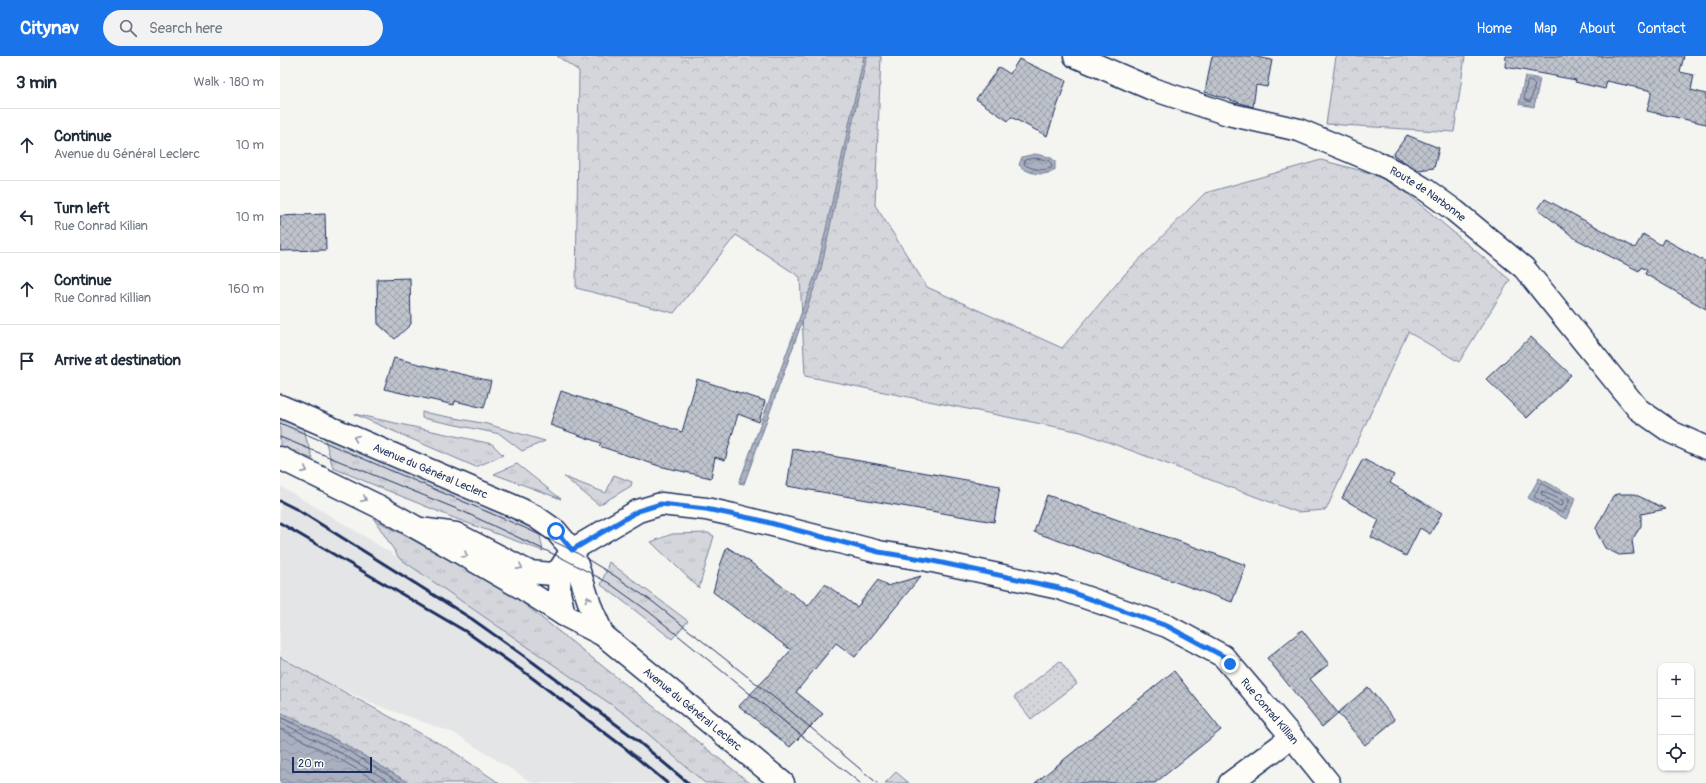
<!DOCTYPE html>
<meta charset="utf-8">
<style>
:root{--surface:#fff;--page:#f2f2f3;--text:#1f2937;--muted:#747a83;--line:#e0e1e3;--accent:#1a73e8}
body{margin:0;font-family:Pangolin,sans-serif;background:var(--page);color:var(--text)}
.controls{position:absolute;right:12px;bottom:12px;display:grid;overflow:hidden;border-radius:8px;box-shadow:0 1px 3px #0004}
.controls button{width:36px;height:36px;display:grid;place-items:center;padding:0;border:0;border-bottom:1px solid var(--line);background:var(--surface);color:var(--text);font:20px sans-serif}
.scale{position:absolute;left:12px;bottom:10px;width:80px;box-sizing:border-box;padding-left:4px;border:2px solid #1b2f5e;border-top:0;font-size:11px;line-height:14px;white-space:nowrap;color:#1b2f5e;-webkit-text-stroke:3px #fdfcf7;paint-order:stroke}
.stop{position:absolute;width:12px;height:12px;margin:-9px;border:3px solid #1a73e8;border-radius:50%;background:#fff}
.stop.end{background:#1a73e8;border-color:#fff;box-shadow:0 1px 4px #0008}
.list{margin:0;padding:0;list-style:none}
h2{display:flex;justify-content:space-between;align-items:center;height:52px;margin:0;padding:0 16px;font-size:17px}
h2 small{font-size:13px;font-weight:400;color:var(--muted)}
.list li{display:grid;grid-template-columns:26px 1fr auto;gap:12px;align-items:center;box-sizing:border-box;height:72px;padding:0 16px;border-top:1px solid var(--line)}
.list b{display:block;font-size:15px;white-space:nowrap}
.list p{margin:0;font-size:13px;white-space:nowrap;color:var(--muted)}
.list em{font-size:13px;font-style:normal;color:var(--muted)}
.icon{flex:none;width:22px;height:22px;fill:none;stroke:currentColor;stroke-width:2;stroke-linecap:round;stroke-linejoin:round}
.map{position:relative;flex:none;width:1426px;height:727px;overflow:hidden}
header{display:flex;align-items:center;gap:24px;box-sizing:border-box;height:56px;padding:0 20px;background:var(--accent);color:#fff}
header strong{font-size:19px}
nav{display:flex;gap:22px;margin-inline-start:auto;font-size:14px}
.search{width:280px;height:36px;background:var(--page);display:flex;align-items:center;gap:10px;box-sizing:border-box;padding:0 14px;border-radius:22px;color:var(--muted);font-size:15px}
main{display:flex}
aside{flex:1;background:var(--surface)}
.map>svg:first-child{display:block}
.built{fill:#e4e5e6}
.grass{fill:url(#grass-tufts);stroke:#78829c}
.forest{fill:url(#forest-crowns);stroke:#78829c}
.park{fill:url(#park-dots);stroke:#78829c}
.water{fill:url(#water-waves);stroke:#717c98}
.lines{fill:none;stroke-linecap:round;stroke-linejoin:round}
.shore{stroke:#546385;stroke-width:1}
.building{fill:url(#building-cross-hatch);stroke:#1b2f5e}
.street-casing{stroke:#1b2f5e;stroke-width:25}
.secondary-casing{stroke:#1b2f5e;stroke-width:25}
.street{stroke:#fdfcf7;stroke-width:22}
.secondary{stroke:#fdfcf7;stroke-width:22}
.tram{stroke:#1b2f5e;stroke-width:1}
.rail{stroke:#1b2f5e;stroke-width:3}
.oneway{stroke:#8c96aa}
.route{stroke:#1a73e8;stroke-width:5}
.labels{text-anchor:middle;stroke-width:4;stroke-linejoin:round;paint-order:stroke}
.street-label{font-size:11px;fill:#1b2f5e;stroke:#fdfcf7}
</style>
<header>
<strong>Citynav</strong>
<div class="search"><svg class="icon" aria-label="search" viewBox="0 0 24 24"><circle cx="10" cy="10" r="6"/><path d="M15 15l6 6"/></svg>Search here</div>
<nav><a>Home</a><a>Map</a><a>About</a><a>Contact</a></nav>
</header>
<main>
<aside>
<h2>3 min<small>Walk · 180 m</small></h2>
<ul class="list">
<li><svg class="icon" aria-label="ahead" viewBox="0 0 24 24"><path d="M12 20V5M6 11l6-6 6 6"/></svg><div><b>Continue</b><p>Avenue du Général Leclerc</p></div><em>10 m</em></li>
<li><svg class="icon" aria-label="left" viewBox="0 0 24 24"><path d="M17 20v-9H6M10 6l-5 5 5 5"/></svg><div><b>Turn left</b><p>Rue Conrad Kilian</p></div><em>10 m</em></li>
<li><svg class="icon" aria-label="ahead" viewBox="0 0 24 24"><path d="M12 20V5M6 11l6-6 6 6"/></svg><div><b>Continue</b><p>Rue Conrad Killian</p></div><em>160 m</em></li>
<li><svg class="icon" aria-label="arrive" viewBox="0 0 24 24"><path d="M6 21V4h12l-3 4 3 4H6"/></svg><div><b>Arrive at destination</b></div></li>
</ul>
</aside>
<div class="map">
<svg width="1426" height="727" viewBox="0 0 1426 727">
<defs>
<pattern id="grass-tufts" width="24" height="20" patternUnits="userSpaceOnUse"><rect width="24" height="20" fill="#d4d6db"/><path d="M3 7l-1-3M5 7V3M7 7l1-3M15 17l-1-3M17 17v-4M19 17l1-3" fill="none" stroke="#b5b8be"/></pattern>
<pattern id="forest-crowns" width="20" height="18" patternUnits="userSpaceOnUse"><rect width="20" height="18" fill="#d4d6db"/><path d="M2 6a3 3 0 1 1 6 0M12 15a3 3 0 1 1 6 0" fill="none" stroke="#b5b8be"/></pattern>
<pattern id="park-dots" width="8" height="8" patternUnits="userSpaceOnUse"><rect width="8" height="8" fill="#d4d6db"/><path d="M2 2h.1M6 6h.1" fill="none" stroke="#b5b8be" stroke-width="1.8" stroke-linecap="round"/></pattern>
<pattern id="water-waves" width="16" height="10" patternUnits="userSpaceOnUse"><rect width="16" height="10" fill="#aab0bf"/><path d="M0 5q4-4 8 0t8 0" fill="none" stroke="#8a909e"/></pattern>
<pattern id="building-cross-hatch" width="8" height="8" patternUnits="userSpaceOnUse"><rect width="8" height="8" fill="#bfc3cc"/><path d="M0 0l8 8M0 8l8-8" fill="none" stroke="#9a9fa9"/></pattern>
</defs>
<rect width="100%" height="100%" fill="#f4f4f1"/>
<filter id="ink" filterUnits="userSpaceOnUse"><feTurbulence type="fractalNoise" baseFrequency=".025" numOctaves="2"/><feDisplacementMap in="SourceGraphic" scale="8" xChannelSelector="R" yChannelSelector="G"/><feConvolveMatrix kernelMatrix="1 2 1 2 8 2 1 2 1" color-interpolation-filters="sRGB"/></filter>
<g filter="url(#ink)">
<path class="built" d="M 0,430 L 79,477 L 200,553 L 358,668 L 427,727 L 253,727 L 174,677 L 99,650 L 41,624 L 0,599 Z"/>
<path class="grass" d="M 142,356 L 207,368 L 265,385 L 242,395 L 220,378 L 142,362 Z
M 74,358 L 212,388 L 223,399 L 196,411 Z
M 0,361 L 22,370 L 33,403 L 0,391 Z
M 44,380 L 238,460 L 259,474 L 263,495 L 174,462 L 53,412 Z
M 237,408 L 281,443 L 214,418 Z
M 334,419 L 352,426 L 351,430 L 319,449 L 284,421 L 326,437 Z
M 94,463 L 229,536 L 470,727 L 425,727 L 345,658 L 119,502 Z
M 428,477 L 434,480 L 419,532 L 371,486 L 392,478 Z
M 329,506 L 408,565 L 392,583 L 339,542 L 321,529 Z
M 616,716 L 629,727 L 605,727 Z"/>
<path class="forest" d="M 277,0 L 601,0 L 595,149 L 647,231 L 782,292 L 845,218 L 925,137 L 1041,104 L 1109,122 L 1230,224 L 1179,306 L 1128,276 L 1046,454 L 1017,456 L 801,376 L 525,320 L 520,221 L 456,179 L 394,257 L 296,232 L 299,15 Z
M 1056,0 L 1185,0 L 1174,76 L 1046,68 Z
M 0,601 L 171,694 L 219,727 L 129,727 L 64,688 L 0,656 Z"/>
<path class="park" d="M 780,605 L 797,628 L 751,663 L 734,641 Z"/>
<path class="water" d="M 584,0 L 587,0 L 541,213 L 464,428 L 459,427 L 537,214 Z
M 1245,20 L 1260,23 L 1254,51 L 1239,48 Z
M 755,98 L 770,101 L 775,105 L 775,114 C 765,121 747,118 739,109 L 742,101 Z
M 1259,422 L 1296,442 L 1286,463 L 1248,442 Z
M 0,656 L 64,688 L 129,727 L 0,727 Z"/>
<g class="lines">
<path class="shore" d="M 1249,25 L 1255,28 L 1251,44 L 1250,46 L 1244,43 L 1247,26 Z
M 755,102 L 768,104 L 771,107 L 772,111 C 765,116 750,113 744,108 L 745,104 Z
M 1262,428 L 1290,443 L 1284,456 L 1282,457 L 1254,441 L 1260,429 Z
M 1262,435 L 1283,445 L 1283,449 L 1280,450 L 1262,439 Z
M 0,661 L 62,691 L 121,727
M 0,666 L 59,696 L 112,727
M 0,673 L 56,701 L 100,727"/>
</g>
<path class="building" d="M 932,0 L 972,0 L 992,4 L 987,31 L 976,29 L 973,51 L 925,36 Z
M 1226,0 L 1404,0 L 1400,16 L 1414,19 L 1411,34 L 1426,38 L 1426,68 L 1367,55 L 1372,35 L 1327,25 L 1325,33 L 1295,26 L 1296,24 L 1225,11 Z
M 739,3 L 786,25 L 767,80 L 731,61 L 728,65 L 696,43 L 719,11 L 730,18 Z
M 1127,79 L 1159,92 L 1154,112 L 1138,114 L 1113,99 Z
M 1265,143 L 1355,192 L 1363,178 L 1381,189 L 1384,183 L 1426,206 L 1426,253 L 1365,218 L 1367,214 L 1361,211 L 1359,215 L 1296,183 L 1258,153 Z
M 45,158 L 46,194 L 0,195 L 0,160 Z
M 130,222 L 131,268 L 115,283 L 98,268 L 97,223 Z
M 1251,281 L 1291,319 L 1247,362 L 1206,323 Z
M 114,302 L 211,325 L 204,352 L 175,345 L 174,349 L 104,333 Z
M 417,323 L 485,345 L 479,366 L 458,358 L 445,404 L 435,401 L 431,422 L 379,410 L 319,390 L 321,387 L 270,369 L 281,335 L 402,376 Z
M 513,393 L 720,430 L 714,466 L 507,430 Z
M 1083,403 L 1114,419 L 1110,427 L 1162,457 L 1150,478 L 1140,472 L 1126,500 L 1091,481 L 1099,464 L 1062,442 Z
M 1338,438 L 1354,438 L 1386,453 L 1361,458 L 1361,470 L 1352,484 L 1354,498 L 1339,499 L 1325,492 L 1317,477 L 1316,472 L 1333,440 Z
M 767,439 L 966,509 L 952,546 L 754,476 Z
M 447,491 L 470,506 L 528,550 L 545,528 L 577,551 L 598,524 L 607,530 L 641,520 L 575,601 L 556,587 L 516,636 L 543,658 L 510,691 L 459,650 L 488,620 L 511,594 L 433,536 L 440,510 Z
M 1022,574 L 1049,608 L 1030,623 L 1058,657 L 1042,671 L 987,602 Z
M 894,615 L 941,674 L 875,727 L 755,727 Z
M 1088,631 L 1115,664 L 1085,689 L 1058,657 Z"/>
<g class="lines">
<g class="street-casing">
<g id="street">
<path id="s1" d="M 795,0 L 872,33 L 948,58 L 1019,74 L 1096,106 L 1118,117 L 1146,134 L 1175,155 L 1244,212 L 1358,353 L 1391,376 L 1426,392"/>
<path d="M 950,727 L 1012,681"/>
</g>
</g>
<g class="secondary-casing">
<g id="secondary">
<path id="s2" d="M 0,350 L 240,453 L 256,461 L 276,475 L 292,494 L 310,549 L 323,579"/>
<path id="s3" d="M 0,402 L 102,452 L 242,532 L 284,559 L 323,579 L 503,727"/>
<path id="s4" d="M 140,473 L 176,478 L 249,516 L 273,518 L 280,513 L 292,494 L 358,455 L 381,448 L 426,453 L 453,459 L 599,496 L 648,504 L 779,532 L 887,570 L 943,600 L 1012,681 L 1049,727"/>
<path d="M 280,513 L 279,536 L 284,559"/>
</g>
</g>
<use href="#street" class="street"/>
<use href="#secondary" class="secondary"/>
<path class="tram" d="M 0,367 L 245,472 L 292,494 L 335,520 L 373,546 L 506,651 L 597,727
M 0,381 L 182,455 L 286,504 L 329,527 L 368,555 L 580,727"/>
<path class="rail" d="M 0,445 L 18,454 L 192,563 L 254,607 L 353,681 L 408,727
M 0,467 L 185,575 L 247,618 L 345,692 L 387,727"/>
</g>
<defs><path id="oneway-chevron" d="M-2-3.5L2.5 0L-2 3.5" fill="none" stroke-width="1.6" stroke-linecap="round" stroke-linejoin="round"/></defs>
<g class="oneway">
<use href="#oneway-chevron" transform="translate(76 382) rotate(-157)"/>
<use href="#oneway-chevron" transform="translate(25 414) rotate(25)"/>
<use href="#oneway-chevron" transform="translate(84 443) rotate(27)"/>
<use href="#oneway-chevron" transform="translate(185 499) rotate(30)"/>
<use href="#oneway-chevron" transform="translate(240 511) rotate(28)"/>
<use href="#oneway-chevron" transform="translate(308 543) rotate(-109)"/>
</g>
</g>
<g class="lines" filter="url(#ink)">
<path class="route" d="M 276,475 L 292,494 L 358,455 L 381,448 L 426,453 L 479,464 L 599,496 L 648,504 L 779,532 L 887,570 L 943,600 L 950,608"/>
</g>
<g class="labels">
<g class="street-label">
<text dy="4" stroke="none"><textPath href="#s1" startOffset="381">Route de Narbonne</textPath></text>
<text dy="4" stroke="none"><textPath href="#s2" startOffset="164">Avenue du Général Leclerc</textPath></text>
<text dy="4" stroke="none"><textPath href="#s3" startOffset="485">Avenue du Général Leclerc</textPath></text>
<text dy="4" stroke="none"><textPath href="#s4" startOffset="932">Rue Conrad Killian</textPath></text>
</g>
</g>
</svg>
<div class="controls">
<button>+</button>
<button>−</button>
<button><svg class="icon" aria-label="locate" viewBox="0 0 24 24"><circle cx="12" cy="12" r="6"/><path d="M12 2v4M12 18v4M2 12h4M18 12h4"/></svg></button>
</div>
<div class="scale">20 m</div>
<div class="stop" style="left:276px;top:475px"></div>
<div class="stop end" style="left:950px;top:608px"></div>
</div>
</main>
